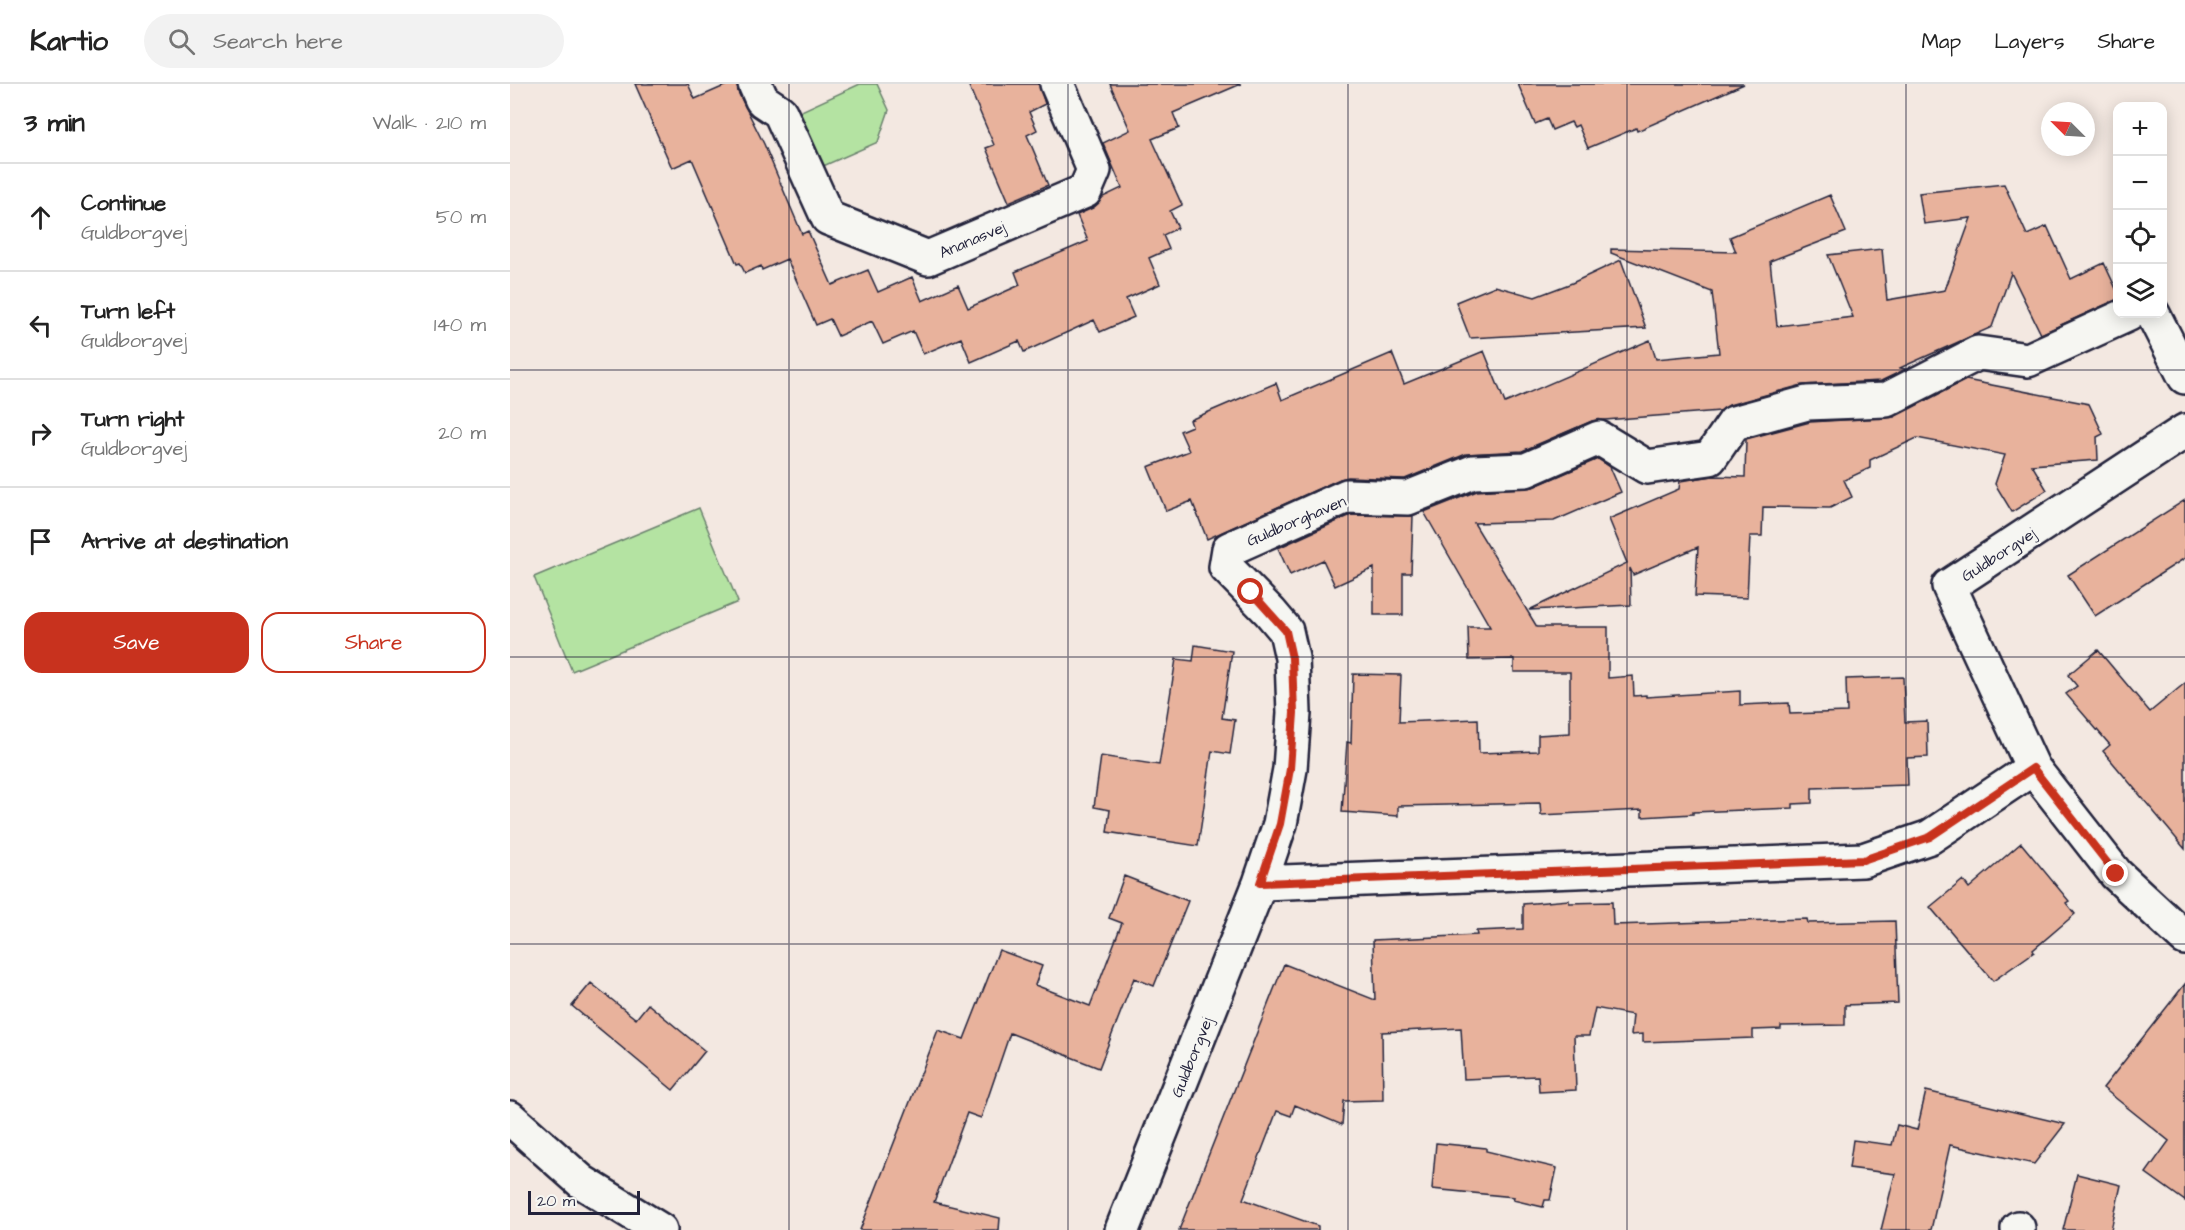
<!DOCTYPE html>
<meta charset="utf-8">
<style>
:root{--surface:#fff;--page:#f2f2f2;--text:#222;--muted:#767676;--line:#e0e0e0;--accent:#c8321e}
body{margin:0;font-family:"Architects Daughter",sans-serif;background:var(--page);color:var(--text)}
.controls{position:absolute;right:18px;top:18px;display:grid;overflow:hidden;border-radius:12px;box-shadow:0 3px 15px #0003}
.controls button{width:54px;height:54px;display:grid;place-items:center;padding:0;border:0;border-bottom:2px solid var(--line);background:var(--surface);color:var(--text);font:30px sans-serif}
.compass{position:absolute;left:1531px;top:18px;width:54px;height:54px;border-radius:50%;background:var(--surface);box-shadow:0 3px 15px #0003;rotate:294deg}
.scale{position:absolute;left:18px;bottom:15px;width:112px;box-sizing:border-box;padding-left:6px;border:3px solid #22223b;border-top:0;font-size:16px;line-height:21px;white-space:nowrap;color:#22223b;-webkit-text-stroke:4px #f6f6f2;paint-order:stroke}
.stop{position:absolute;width:18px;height:18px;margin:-14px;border:4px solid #c8321e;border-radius:50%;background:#fff}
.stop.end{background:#c8321e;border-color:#fff;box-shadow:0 2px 6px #0008}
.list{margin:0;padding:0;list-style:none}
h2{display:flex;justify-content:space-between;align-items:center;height:78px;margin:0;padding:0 24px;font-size:26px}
h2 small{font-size:20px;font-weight:400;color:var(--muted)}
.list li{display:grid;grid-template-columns:39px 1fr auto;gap:18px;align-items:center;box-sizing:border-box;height:108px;padding:0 24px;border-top:2px solid var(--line)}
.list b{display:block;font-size:22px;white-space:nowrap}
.list p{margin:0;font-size:20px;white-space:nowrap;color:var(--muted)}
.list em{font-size:20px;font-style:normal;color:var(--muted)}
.actions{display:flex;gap:12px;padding:18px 24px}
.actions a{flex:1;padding:14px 0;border:2px solid var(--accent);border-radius:18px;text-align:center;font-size:21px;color:var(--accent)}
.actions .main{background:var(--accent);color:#fff}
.icon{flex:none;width:33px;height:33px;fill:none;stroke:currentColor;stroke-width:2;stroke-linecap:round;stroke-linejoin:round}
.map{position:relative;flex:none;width:1675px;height:1146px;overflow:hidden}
header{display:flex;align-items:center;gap:36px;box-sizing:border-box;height:84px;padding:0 30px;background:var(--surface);border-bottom:2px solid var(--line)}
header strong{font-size:28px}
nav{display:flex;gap:33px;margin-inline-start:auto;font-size:21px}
.search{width:420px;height:54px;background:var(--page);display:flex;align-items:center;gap:15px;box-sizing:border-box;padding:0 21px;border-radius:33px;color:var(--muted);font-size:22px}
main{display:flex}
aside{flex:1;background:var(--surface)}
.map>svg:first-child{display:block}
.green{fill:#b4e3a2;stroke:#6b826e;stroke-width:1.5}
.building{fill:#e8b29c;stroke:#22223b;stroke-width:1.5}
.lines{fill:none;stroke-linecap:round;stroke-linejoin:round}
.minor-casing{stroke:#22223b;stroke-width:38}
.minor{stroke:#f6f6f2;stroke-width:33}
.route{stroke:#c8321e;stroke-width:8}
.grid{fill:none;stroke:#22223b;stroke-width:1.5;stroke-opacity:0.55}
.labels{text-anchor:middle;stroke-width:4.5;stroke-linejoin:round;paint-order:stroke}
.street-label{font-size:16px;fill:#22223b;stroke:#f6f6f2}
</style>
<header>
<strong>Kartio</strong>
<div class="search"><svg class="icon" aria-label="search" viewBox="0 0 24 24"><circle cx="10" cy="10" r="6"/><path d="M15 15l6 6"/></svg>Search here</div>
<nav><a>Map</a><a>Layers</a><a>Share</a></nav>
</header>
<main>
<aside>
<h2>3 min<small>Walk · 210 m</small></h2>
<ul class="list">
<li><svg class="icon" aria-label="ahead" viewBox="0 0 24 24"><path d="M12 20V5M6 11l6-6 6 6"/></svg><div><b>Continue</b><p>Guldborgvej</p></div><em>50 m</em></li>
<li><svg class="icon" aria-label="left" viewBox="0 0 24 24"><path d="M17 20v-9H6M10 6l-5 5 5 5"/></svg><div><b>Turn left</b><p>Guldborgvej</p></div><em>140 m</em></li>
<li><svg class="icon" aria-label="right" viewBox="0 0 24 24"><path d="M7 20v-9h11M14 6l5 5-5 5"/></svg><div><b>Turn right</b><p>Guldborgvej</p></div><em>20 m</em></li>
<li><svg class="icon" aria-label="arrive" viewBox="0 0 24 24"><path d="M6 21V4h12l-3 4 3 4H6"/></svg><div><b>Arrive at destination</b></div></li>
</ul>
<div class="actions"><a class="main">Save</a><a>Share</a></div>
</aside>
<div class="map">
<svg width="1675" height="1146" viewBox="0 0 1675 1146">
<rect width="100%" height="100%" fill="#f3e8e1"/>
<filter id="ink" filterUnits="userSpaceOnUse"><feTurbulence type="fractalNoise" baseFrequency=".0167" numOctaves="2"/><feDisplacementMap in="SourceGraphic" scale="12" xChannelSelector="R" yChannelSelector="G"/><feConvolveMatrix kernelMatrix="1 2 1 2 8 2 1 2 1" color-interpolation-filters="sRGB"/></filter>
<g filter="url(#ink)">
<path class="green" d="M 350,0 L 367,0 L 379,26 L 368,58 L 311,83 L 287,29 Z
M 189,424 L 228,518 L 62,587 L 24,493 Z"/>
<path class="building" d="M 125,0 L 178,0 L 185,15 L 219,0 L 227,0 L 228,8 L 254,60 L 292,150 L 298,147 L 322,201 L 358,186 L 368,208 L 402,193 L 412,217 L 448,201 L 458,224 L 510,201 L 505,188 L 578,157 L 567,131 L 583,124 L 593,113 L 612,104 L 593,59 L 620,46 L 600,0 L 731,0 L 663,29 L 669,44 L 642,55 L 672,121 L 660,127 L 668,144 L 653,151 L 659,165 L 639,174 L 650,200 L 616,215 L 624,233 L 590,248 L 584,236 L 514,268 L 509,257 L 461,278 L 451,254 L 413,270 L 403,247 L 373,260 L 362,237 L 328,252 L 320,235 L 306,241 L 277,175 L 252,186 L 251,182 L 235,189 L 230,179 L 227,180 L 182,75 L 162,84 Z
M 458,0 L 529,0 L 535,20 L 519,28 L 527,46 L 517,51 L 538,101 L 499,118 L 476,64 L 484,61 Z
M 1008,0 L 1234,0 L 1127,47 L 1126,44 L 1078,64 L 1068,41 L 1064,43 L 1061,38 L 1042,46 L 1037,35 L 1025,40 Z
M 1494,100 L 1517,151 L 1537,142 L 1561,195 L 1594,179 L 1608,209 L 1608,215 L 1531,250 L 1501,189 L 1482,243 L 1390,284 L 1396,285 L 1371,297 L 1292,301 L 1219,321 L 1210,327 L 1082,337 L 1012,367 L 956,370 L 895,395 L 838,393 L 830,395 L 697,455 L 682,417 L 656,427 L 638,383 L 679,367 L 670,347 L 682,342 L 680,336 L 766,299 L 772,316 L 882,269 L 894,300 L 974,267 L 995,319 L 1140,256 L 1146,275 L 1209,269 L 1202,208 L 1101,169 L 1101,165 L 1226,168 L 1220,153 L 1320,111 L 1336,148 L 1260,177 L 1267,242 L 1343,233 L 1318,171 L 1372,165 L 1377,216 L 1435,206 L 1461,134 L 1414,140 L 1409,109 Z
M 1111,176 L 1136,244 L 960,254 L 946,218 L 985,202 L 1025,213 L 1062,199 Z
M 1456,296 L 1579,320 L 1593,350 L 1587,353 L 1588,376 L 1522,381 L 1537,406 L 1502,428 L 1485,400 L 1495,371 L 1407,354 L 1360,376 L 1360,384 L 1334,396 L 1342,413 L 1320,424 L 1253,423 L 1252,452 L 1240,452 L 1237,514 L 1185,512 L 1188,463 L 1123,491 L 1120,484 L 1121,521 L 1019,526 L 1117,479 L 1099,435 L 1169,405 L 1170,397 L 1203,392 L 1235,393 L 1236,355 L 1300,338 L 1384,333 Z
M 1088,375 L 1100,383 L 1111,408 L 1044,437 L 964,439 L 1027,543 L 1098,543 L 1098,594 L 1123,592 L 1124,612 L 1136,611 L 1136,613 L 1230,607 L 1230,621 L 1279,619 L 1280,630 L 1337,628 L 1336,595 L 1393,593 L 1395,638 L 1417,637 L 1418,673 L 1397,674 L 1398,701 L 1302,704 L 1302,719 L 1283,720 L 1283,724 L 1183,728 L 1183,730 L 1132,733 L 1132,726 L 1031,731 L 1030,719 L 888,722 L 888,732 L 832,728 L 837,658 L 841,659 L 843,590 L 891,591 L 889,638 L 968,635 L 969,669 L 1028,667 L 1028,651 L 1060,649 L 1060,588 L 1004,588 L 1004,575 L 959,576 L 958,543 L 980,543 L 914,428 L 967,407 L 1023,403 Z
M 1675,416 L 1675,474 L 1585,532 L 1558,491 Z
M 841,431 L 903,432 L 901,489 L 893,489 L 893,531 L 864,531 L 864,484 L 825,502 L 813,476 L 780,491 L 768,464 Z
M 685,561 L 722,567 L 712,634 L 725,636 L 720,670 L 702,667 L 688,762 L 597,748 L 600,726 L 584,723 L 591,672 L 649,681 L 666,575 L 683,577 Z
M 1588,566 L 1640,628 L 1675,599 L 1675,765 L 1593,667 L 1600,661 L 1556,610 L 1567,602 L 1558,591 Z
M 1511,759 L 1559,817 L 1556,819 L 1565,830 L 1523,866 L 1524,868 L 1483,897 L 1420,823 L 1453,796 L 1459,804 Z
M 614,792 L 678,817 L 644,902 L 624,894 L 589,984 L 500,949 L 471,1034 L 457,1029 L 424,1118 L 490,1134 L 489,1146 L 350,1146 L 428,946 L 454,955 L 489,866 L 532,882 L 525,901 L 580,922 L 612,839 L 599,834 Z
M 1059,816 L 1059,819 L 1102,818 L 1103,841 L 1297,835 L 1298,839 L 1385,837 L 1388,919 L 1335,921 L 1335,941 L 1271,942 L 1271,945 L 1243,946 L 1243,954 L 1133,958 L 1133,950 L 1121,951 L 1123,931 L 1085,924 L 1079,952 L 1064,952 L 1066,1006 L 1029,1008 L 1028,992 L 954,995 L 951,944 L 872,948 L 873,1016 L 834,1017 L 832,1041 L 785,1021 L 781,1032 L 767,1027 L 733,1115 L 808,1142 L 808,1146 L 669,1146 L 774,880 L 865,916 L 863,856 L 967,851 L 966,847 L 1013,845 L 1013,820 Z
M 81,899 L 126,935 L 138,920 L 195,967 L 163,1006 L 62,922 Z
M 1675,900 L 1675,1117 L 1636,1089 L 1659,1057 L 1593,1004 Z
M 1416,1007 L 1555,1040 L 1524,1080 L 1440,1061 L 1421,1146 L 1371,1146 L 1385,1090 L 1339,1084 L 1343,1056 L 1382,1061 L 1387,1041 L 1407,1046 Z
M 926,1059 L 976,1064 L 976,1067 L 1047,1084 L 1040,1116 L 1035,1116 L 1033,1123 L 1003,1116 L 1004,1113 L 922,1105 Z
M 1567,1090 L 1611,1101 L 1601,1146 L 1553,1146 Z"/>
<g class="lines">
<g class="minor-casing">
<path id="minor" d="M 245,0 L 252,16 L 270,28 L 318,134 L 418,174 L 575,107 L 584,86 L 547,0
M 1643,230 L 1675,293
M 1675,347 L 1439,502 L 1523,684 L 1606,790 L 1675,854
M 750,799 L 1353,776 L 1420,753 L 1523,684
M 0,1034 L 72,1098 L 150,1146
M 612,1146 L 750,799 L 770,740 L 780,685 L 784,629 L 782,574 L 776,547 L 760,528 L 716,483 L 719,465 L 837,412 L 898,414 L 963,388 L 1016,386 L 1089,354 L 1137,383 L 1200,374 L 1224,339 L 1297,319 L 1376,316 L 1468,269 L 1518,276 L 1619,230
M 1508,1146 L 1508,1144"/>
</g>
<use href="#minor" class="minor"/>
</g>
</g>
<g class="lines" filter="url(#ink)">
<path class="route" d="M 741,508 L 776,547 L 782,574 L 784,629 L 780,685 L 770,740 L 750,799 L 1353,776 L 1420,753 L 1523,684 L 1606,790"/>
</g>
<path class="grid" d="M 279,0 L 279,1146M 558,0 L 558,1146M 838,0 L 838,1146M 1117,0 L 1117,1146M 1396,0 L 1396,1146M 0,286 L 1675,286M 0,573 L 1675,573M 0,860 L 1675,860"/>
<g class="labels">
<g class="street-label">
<text transform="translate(462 155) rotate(-23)" y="6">Ananasvej</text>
<text transform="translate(786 436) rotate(-23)" y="6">Guldborghaven</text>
<text transform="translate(1488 470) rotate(-33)" y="6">Guldborgvej</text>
<text transform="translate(681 973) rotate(-68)" y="6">Guldborgvej</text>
</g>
</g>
</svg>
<div class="controls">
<button>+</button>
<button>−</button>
<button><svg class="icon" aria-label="locate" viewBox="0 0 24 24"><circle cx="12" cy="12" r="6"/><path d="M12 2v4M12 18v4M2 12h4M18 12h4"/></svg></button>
<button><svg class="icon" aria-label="layers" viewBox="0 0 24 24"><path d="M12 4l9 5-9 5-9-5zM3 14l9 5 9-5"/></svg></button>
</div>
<svg class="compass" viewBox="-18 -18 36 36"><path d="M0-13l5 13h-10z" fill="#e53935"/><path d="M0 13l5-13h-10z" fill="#767676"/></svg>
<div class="scale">20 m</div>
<div class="stop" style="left:741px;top:508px"></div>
<div class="stop end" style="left:1606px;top:790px"></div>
</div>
</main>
